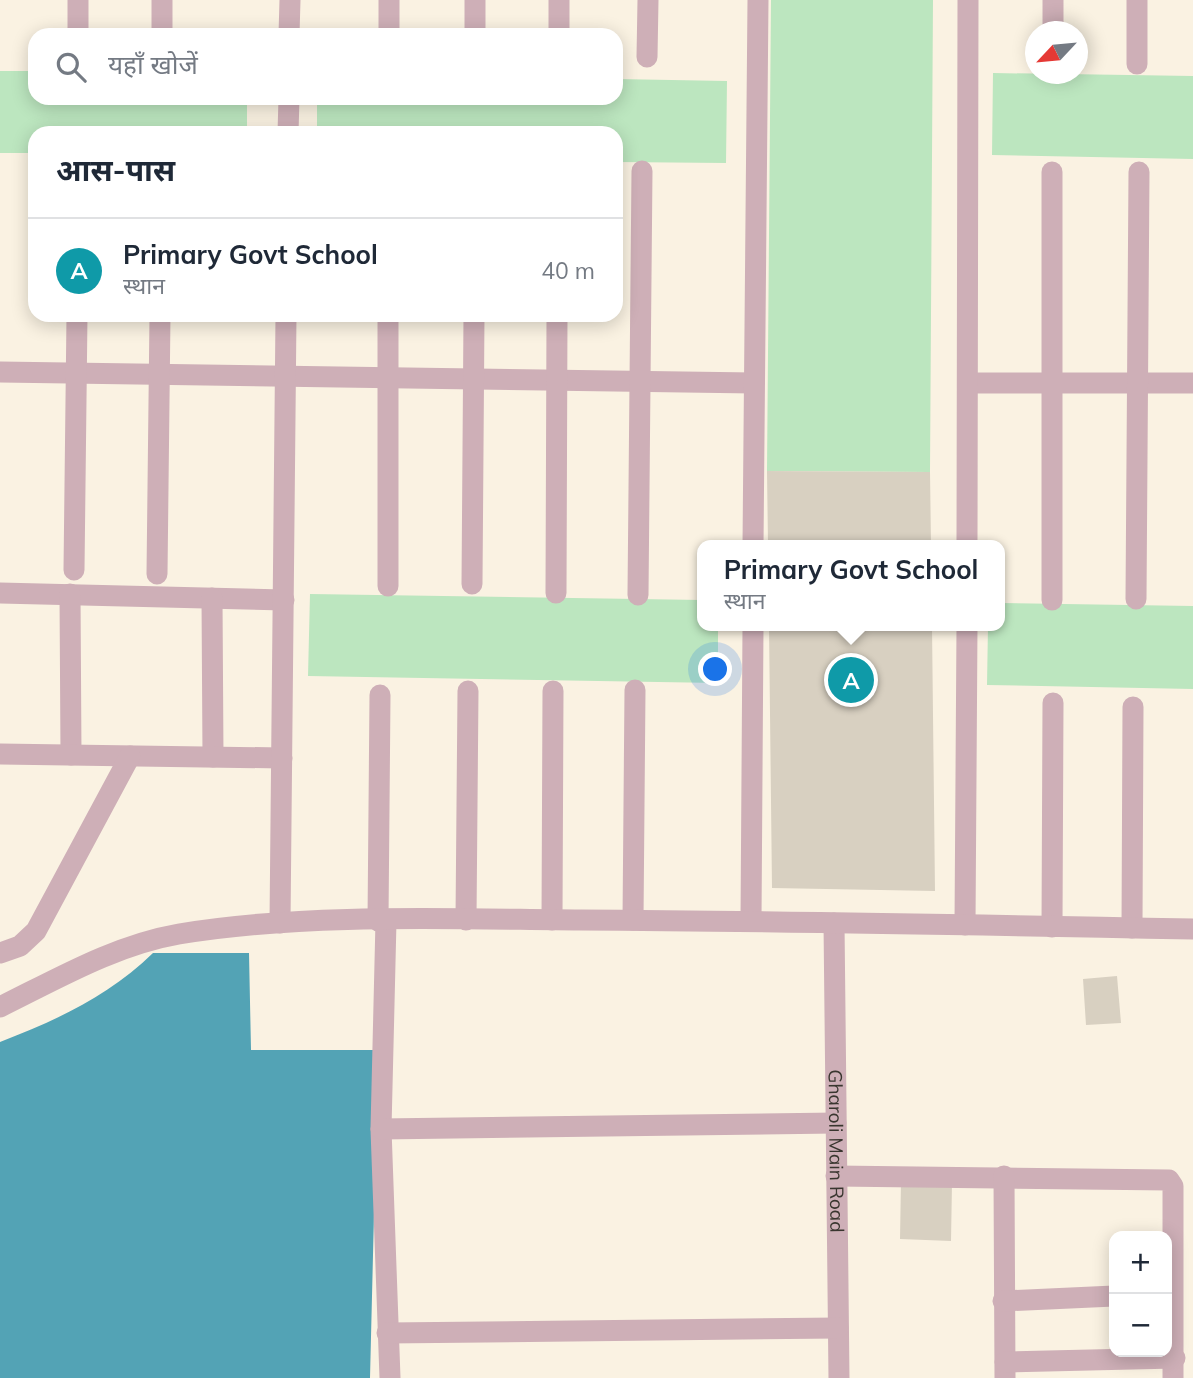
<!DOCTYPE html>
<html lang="hi">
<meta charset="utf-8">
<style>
:root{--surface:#fff;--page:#f2f2f3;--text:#1f2937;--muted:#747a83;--line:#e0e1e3;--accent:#76582d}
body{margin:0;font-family:Mulish,"Noto Sans Devanagari",sans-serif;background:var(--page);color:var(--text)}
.controls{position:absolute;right:21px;bottom:21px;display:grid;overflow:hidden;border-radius:14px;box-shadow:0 4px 18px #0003}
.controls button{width:63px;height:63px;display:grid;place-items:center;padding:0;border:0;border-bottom:2px solid var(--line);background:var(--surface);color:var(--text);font:35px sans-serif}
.compass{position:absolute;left:1025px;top:21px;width:63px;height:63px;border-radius:50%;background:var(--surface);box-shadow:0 4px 18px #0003;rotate:244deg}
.you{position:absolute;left:716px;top:670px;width:24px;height:24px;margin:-18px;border:5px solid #fff;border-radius:50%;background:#1a73e8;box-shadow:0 0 0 10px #1a73e833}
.badge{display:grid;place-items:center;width:46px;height:46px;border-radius:50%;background:var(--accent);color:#fff;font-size:23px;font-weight:700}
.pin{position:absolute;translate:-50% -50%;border:4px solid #fff;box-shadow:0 2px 7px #0006}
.popup{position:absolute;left:697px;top:540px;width:308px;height:91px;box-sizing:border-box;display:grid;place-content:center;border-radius:14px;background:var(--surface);filter:drop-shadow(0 2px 5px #0005);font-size:23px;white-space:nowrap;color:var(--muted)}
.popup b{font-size:26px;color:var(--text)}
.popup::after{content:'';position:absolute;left:50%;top:100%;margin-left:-14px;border:14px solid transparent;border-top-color:var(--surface)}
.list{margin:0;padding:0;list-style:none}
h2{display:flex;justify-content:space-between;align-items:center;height:91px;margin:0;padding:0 28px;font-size:30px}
h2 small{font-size:23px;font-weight:400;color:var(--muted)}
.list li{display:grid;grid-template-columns:46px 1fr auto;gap:21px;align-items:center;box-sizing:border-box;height:105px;padding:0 28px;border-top:2px solid var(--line)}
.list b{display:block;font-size:26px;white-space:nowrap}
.list p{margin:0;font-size:23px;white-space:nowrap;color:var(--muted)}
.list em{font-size:23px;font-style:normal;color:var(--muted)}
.icon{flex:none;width:38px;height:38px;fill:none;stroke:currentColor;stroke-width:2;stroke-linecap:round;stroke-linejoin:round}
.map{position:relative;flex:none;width:1193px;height:1378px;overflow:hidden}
.search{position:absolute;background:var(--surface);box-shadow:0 4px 18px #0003;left:28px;top:28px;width:595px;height:77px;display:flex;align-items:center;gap:18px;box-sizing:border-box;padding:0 24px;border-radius:21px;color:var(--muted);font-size:26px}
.panel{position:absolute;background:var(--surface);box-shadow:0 4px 18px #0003;left:28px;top:126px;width:595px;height:196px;border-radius:21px}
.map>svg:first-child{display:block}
.green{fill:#bce6bf}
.water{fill:#53a3b5}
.building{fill:#d8d0c1}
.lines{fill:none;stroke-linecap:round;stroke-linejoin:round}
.minor{stroke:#ceafb7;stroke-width:21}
.labels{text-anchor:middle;stroke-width:6;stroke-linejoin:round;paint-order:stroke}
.street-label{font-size:19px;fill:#39362f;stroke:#fff}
</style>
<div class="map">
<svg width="1193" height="1378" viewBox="0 0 1193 1378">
<rect width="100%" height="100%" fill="#faf2e2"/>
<path class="green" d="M 771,0 L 933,0 L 930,472 L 767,471 Z
M 0,71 L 35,71 L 35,98 L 247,98 L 247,133 L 35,133 L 35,153 L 0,153 Z
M 993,73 L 1193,76 L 1193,159 L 992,155 Z
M 616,79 L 727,81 L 726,163 L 616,162 L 616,133 L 317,133 L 317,98 L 616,98 Z
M 310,594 L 702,600 L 702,626 L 718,626 L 718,683 L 308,676 Z
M 1000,603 L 1193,606 L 1193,689 L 987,685 L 988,626 L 1000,626 Z"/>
<path class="water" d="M 153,953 L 249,953 L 251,1050 L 378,1050 L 370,1378 L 0,1378 L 0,1042 C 57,1020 109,996 153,953 Z"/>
<path class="building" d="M 767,471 L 930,472 L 931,545 L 768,545 Z
M 769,626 L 932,626 L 935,891 L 772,888 Z
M 1117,976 L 1121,1023 L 1086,1025 L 1083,979 Z
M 901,1181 L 952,1183 L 951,1241 L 900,1239 Z"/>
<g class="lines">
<g class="minor">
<path d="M 1053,32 L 1053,0"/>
<path d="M 78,35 L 78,0"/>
<path d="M 162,35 L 162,0"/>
<path d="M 289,35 L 290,0"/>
<path d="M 389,35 L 389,0"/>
<path d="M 475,35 L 475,0"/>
<path d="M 559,35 L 559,0"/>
<path d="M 647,57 L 648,0"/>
<path d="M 1137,64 L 1137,0"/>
<path d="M 288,133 L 289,98"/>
<path d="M 0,372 L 754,383"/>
<path d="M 968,383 L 1193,383"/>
<path d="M 753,545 L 758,0"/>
<path d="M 967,545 L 968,0"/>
<path d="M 74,570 L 77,315"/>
<path d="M 157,574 L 160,315"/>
<path d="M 472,584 L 474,315"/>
<path d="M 388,586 L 388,315"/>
<path d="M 0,593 L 284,600"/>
<path d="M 556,593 L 557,315"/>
<path d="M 70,594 L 71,755"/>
<path d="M 638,595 L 642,171"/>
<path d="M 212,598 L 213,757"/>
<path d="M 1136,599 L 1139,172"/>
<path d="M 1052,600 L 1052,172"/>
<path d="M 0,754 L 282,758"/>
<path d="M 466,920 L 468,691"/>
<path d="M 552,920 L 553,691"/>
<path d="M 633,920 L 635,690"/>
<path d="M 378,921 L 380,695"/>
<path d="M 386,921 L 381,1129 L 390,1378"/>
<path d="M 751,921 L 753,626"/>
<path d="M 280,923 L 286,315"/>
<path id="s1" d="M 834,923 L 839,1378"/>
<path d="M 965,925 L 967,626"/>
<path d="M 1052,927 L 1053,703"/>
<path d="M 1132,928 L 1133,707"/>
<path d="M 0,953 L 20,946 L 36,931 L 130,756"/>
<path d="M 0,1007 C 57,979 115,945 179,934 C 305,913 451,919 580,920 C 784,921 989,925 1193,929"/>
<path d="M 381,1129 L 836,1123"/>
<path d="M 836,1176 L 1169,1180 L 1173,1186 L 1173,1378"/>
<path d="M 1004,1176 L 1005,1378"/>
<path d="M 1003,1301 L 1114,1296"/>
<path d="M 387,1333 L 838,1328"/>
<path d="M 1005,1362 L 1175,1358"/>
</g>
</g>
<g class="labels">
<g class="street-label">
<text dy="7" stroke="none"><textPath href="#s1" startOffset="228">Gharoli Main Road</textPath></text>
</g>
</g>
</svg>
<div class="controls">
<button>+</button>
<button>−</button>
</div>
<svg class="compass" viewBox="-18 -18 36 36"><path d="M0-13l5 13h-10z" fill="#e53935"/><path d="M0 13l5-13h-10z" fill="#747a83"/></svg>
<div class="you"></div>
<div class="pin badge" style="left:851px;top:680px;background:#0f9aa8">A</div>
<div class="popup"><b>Primary Govt School</b>स्थान</div>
<div class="search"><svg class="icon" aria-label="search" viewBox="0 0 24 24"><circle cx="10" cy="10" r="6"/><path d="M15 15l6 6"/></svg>यहाँ खोजें</div>
<section class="panel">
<h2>आस-पास<small></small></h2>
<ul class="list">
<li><span class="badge" style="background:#0f9aa8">A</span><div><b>Primary Govt School</b><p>स्थान</p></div><em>40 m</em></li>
</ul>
</section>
</div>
